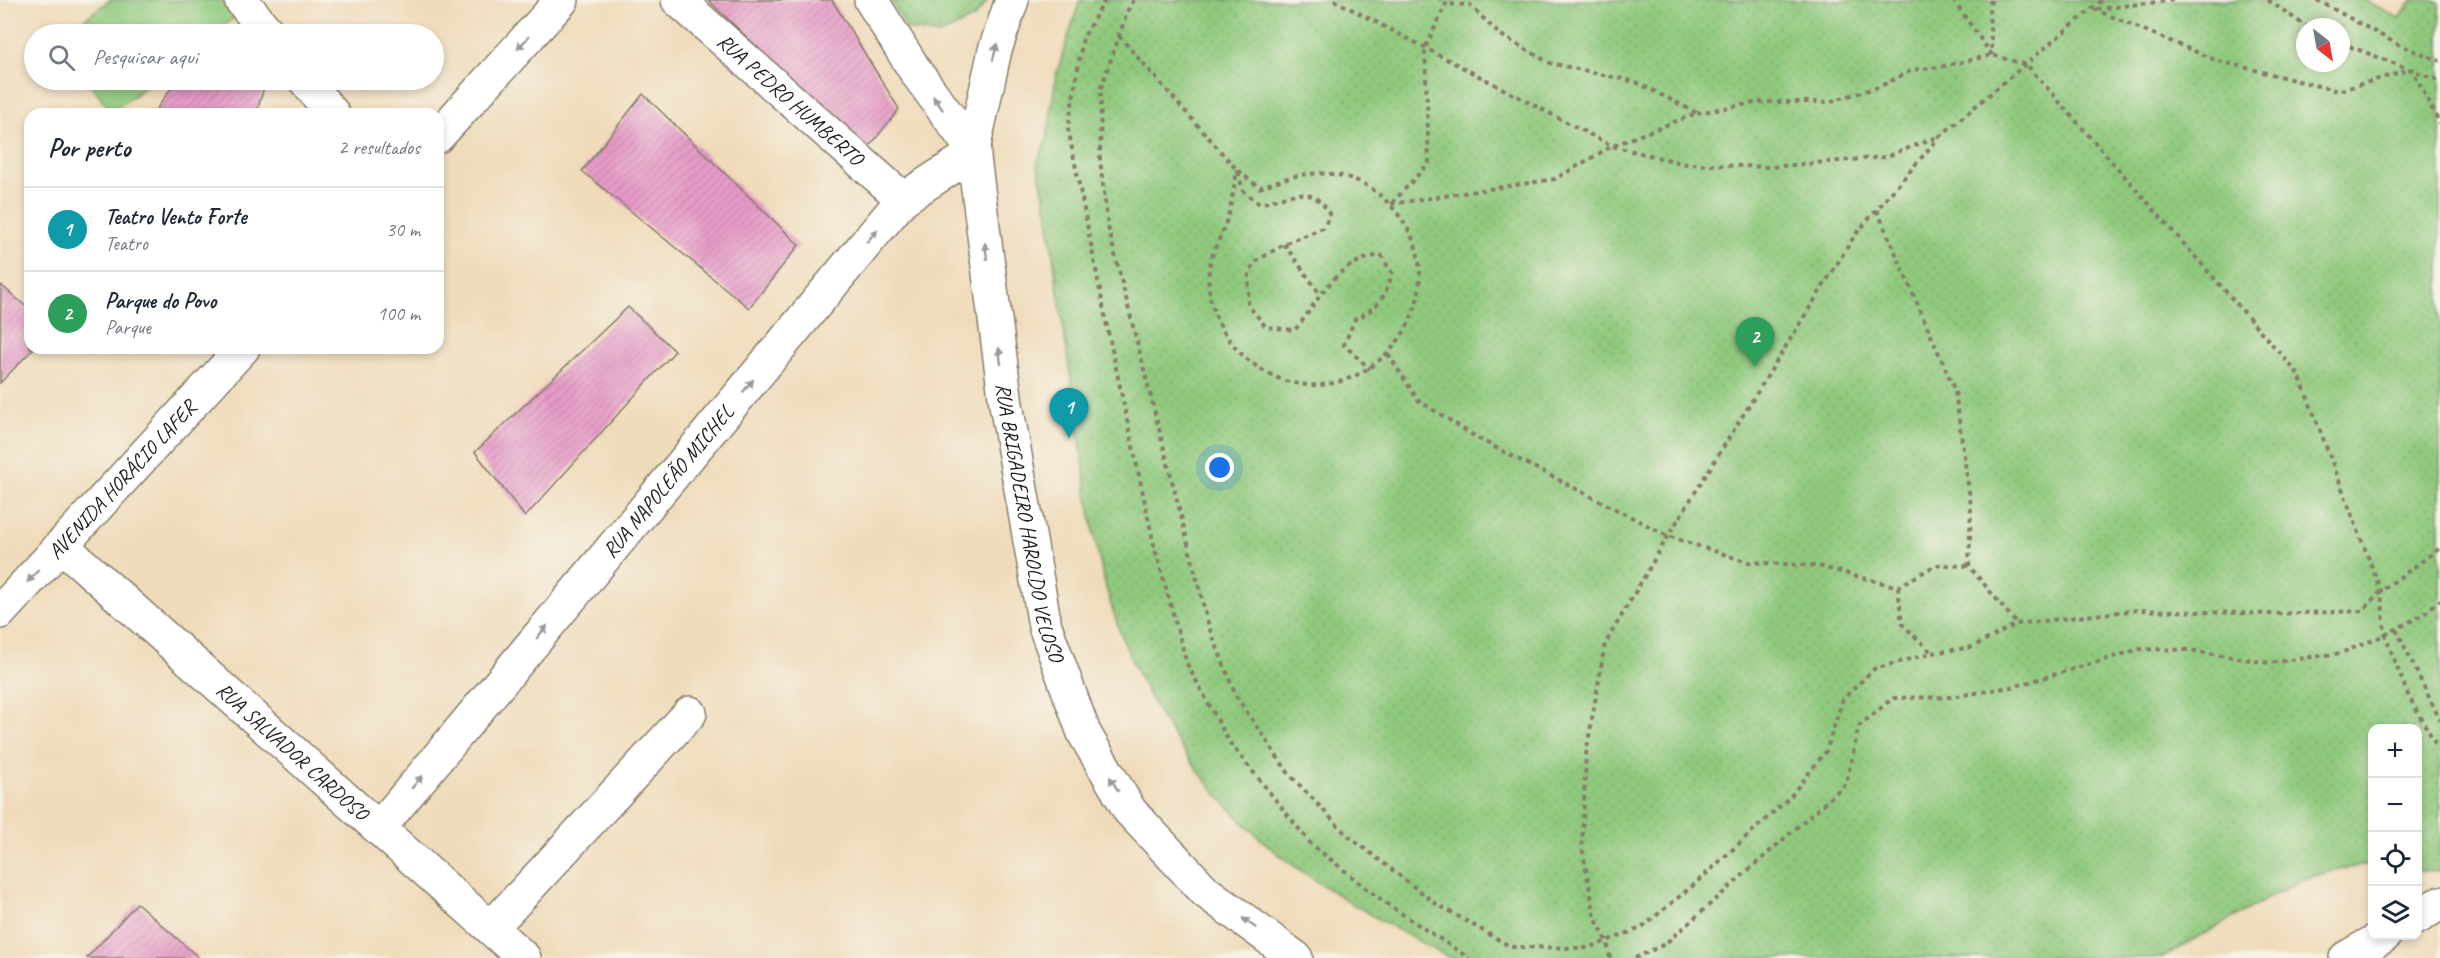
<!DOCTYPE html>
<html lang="pt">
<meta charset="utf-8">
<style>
:root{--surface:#fff;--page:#f2f2f3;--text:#1f2937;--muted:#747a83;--line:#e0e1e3;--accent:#b5179e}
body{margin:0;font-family:Caveat,sans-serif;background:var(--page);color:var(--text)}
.controls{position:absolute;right:18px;bottom:18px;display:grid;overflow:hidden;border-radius:12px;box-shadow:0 3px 9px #0003}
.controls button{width:54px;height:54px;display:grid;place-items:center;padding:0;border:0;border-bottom:2px solid var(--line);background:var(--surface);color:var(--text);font:30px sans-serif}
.compass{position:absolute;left:2296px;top:18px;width:54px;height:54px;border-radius:50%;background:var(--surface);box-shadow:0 3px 9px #0003;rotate:149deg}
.you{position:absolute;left:1220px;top:468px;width:21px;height:21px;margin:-15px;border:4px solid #fff;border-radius:50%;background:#1a73e8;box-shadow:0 0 0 9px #1a73e833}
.badge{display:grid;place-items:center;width:39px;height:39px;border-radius:50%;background:var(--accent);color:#fff;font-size:20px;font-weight:700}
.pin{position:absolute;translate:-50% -50px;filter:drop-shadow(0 2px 3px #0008)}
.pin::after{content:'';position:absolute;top:32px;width:21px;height:18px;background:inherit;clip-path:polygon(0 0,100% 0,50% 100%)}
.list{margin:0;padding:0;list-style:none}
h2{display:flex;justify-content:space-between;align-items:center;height:78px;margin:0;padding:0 24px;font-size:26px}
h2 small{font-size:20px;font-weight:400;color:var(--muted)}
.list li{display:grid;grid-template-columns:39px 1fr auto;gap:18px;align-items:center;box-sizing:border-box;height:84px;padding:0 24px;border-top:2px solid var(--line)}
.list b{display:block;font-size:22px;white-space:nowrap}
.list p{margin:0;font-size:20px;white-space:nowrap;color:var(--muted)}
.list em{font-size:20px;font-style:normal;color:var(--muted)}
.icon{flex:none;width:33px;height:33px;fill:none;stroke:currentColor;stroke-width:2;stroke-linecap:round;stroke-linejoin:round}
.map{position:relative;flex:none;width:2440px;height:958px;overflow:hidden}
.search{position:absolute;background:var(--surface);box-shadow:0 3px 9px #0003;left:24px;top:24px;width:420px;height:66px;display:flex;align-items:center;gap:15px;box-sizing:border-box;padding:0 21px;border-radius:33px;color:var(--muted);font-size:22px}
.panel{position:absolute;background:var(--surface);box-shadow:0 3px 9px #0003;left:24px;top:108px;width:420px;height:246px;border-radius:18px}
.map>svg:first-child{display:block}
.green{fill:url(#green-dots);stroke:#56724c;stroke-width:1.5;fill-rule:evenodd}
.pitch{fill:#8fc97d;stroke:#56724c;stroke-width:1.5}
.building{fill:url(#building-hatch)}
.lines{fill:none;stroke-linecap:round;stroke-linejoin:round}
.minor-casing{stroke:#867c6b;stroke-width:36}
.path{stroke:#867c6b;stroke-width:4;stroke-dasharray:4.5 4.5;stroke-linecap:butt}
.minor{stroke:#fff;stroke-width:33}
.oneway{fill:#999}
.labels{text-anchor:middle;stroke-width:4.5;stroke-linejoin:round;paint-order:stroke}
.street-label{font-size:21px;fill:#1c1c1c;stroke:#f7f3e8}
</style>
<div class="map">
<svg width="2440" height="958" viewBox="0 0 2440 958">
<defs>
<pattern id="green-dots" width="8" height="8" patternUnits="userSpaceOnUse" patternTransform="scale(1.5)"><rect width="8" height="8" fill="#8fc97d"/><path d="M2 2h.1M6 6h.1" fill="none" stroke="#7bac6b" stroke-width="1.8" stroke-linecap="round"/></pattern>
<pattern id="building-hatch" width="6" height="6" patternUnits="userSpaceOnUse" patternTransform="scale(1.5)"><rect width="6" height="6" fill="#e69bc7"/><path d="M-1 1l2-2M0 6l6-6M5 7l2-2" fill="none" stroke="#c585aa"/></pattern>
</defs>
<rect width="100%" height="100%" fill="#f7f3e8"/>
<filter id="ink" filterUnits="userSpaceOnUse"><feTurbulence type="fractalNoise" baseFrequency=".0167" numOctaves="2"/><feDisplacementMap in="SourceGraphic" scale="12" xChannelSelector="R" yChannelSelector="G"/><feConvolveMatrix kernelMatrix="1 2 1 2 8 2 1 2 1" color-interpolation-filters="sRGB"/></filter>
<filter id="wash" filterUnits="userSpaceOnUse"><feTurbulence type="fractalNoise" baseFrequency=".008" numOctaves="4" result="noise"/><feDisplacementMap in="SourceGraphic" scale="24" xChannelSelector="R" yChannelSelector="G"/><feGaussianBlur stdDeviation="1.35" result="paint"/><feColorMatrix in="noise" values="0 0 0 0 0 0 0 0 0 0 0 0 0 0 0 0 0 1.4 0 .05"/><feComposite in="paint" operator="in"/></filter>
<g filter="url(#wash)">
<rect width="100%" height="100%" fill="#efdbba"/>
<path class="green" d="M 891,0 L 988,0 L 974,18 L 939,35 L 907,29 Z
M 1080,0 L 2365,0 L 2399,18 L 2413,0 L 2431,0 L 2440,3 L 2440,872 L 2418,871 L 2418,728 L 2372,728 L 2372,865 L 2338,869 L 2301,880 L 2161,958 L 1450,958 C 1398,931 1345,902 1297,868 C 1220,814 1149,715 1118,626 C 1095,562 1087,492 1078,426 C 1067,354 1056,282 1047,209 L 1037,163 L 1047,139 L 1056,75 ZM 2305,27 L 2341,27 L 2341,63 L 2305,63 Z"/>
<path class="pitch" d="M 110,0 L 220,0 L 234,18 L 212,34 L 65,34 Z
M 87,80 L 154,80 L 112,112 Z"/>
<g id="blocks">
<path class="building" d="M 708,0 L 832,0 L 899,109 L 866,151 Z
M 177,80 L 263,80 L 266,81 L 256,114 L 153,114 Z
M 643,94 L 799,245 L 749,308 L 582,171 Z
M 1,285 L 30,310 L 30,348 L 34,348 L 0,383 Z
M 628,307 L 675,351 L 525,517 L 475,452 Z
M 137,903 L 199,958 L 87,958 Z"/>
</g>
</g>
<g filter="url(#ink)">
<use href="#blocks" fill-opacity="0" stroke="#867c6b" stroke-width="1.5"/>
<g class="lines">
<g class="minor-casing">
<g id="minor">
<path d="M 241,0 L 269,34"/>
<path id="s1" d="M 678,0 L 903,199"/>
<path d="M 871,0 L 916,72 L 973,150"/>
<path id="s2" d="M 1012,0 L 995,50 L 973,150 L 1006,404 L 1045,626 L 1084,733 L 1130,811 L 1206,892 L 1296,958"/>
<path d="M 305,80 L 333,114"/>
<path d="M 438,136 L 562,0"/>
<path id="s3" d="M 61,545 L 524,958"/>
<path id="s4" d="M 0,612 L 243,348"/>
<path id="s5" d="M 380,827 L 903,199 L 974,153"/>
<path d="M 2418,917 L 2440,903"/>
<path d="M 491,928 L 690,713"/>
<path d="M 2346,958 L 2384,936"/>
</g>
</g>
<path class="path" d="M 1105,0 L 1083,38 L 1068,128 L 1108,331 L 1154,545 L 1187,664 L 1230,743 L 1311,844 L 1384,902 L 1469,958
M 1134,0 L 1128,10 L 1101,88 L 1100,159 L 1108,227 L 1209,627 L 1236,696 L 1289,774 L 1347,835 L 1435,903 L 1511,947 L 1588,948 L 1641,928 L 1696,883 L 1790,797 L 1826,751 L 1843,699 L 1874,669 L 1932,653 L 1972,647 L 2017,624 L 2137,610 L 2271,614 L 2362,611 L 2381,591 L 2440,548
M 1334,0 L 1612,146 L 1686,164 L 1770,167 L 1885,157 L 1940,136 L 2102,0
M 1953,0 L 1992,55
M 1991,0 L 1989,12 L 1992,55
M 2268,0 L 2307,27
M 2317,0 L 2395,43 L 2440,61
M 2094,9 L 2215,60 L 2338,91 L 2412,69 L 2440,124
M 2097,9 L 2174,0
M 1119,36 L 1237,170 L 1260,188 C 1296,171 1342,165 1376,192 C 1492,285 1354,449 1247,359 C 1226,341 1211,315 1209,288 C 1206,255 1219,246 1227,219 C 1232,203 1234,186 1237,170
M 2341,43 L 2440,81
M 1697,113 L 1759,102 L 1828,102 L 1879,87 L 1912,70 L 1940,67 L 1992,55 L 2027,65 L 2299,375 L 2381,591 L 2385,635 L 2408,695 L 2435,743 L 2440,746
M 1238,172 L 1243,191 L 1260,204 C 1290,196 1312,182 1330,215 L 1323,228 L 1284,244 L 1255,262 L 1249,273 L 1248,305 L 1266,327 L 1295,330 C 1322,297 1334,262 1381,255 L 1392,273 C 1386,296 1378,309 1355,319 L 1344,345 L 1370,369
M 1392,203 L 1429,163 L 1425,48 L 1446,4 L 1440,0
M 1391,204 L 1555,179 L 1612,146 L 1697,113 L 1636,82 L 1550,63 L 1499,34 L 1470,5 L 1446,4
M 1877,210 L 1955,391 L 1971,506 L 1969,566 L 2017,624
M 1284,244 L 1320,294
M 1388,354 L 1418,400 L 1479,439 L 1668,536 L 1748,562 L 1818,566 L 1898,587 L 1936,565 L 1969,566
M 1898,587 L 1902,624 L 1932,653
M 2396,629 L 2440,720
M 1610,958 L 1607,941 L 1595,918 L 1582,847 L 1586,754 L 1605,644 L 1668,536 L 1855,235 L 1940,136
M 1635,958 L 1665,944 L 1846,784 L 1859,726 L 1893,698 L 1951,697 L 2016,686 L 2140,649 L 2189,650 L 2269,663 L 2341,653 L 2385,635 L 2424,614 L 2440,600"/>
<use href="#minor" class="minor"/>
</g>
<defs><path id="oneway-solid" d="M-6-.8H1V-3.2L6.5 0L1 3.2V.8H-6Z" transform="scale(1.5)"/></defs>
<g class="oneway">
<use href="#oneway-solid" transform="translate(523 43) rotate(132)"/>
<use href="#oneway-solid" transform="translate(995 52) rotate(-75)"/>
<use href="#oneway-solid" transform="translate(938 103) rotate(-125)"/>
<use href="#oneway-solid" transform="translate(872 236) rotate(-50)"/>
<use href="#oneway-solid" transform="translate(986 251) rotate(-97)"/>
<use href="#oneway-solid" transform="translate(1000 356) rotate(-97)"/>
<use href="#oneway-solid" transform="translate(748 386) rotate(-50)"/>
<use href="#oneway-solid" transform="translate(33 576) rotate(133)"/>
<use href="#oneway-solid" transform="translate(542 632) rotate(-50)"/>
<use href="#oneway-solid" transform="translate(417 782) rotate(-50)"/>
<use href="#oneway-solid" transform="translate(1114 784) rotate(-121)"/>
<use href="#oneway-solid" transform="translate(1249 923) rotate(-144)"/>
</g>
</g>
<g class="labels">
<g class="street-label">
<text dy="7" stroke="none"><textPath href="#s1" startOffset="150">RUA PEDRO HUMBERTO</textPath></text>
<text dy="7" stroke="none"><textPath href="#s4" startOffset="180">AVENIDA HORÁCIO LAFER</textPath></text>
<text dy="7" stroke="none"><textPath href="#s5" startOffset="450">RUA NAPOLEÃO MICHEL</textPath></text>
<text dy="7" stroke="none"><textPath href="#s2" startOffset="532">RUA BRIGADEIRO HAROLDO VELOSO</textPath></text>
<text dy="7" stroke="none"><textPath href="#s3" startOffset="310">RUA SALVADOR CARDOSO</textPath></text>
</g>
</g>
</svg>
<div class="controls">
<button>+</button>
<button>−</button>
<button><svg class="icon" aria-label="locate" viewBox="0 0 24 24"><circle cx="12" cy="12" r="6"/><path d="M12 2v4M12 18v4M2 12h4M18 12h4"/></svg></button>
<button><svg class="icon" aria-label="layers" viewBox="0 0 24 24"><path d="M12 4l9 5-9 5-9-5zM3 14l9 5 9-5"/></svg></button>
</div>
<svg class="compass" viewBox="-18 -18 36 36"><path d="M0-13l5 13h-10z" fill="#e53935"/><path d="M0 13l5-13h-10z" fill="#747a83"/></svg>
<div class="you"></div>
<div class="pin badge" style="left:1069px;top:438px;background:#0f9aa8">1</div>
<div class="pin badge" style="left:1755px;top:367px;background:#2e9e5b">2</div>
<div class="search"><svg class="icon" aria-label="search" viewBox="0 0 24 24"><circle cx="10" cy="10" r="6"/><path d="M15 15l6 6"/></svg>Pesquisar aqui</div>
<section class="panel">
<h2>Por perto<small>2 resultados</small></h2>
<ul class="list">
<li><span class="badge" style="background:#0f9aa8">1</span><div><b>Teatro Vento Forte</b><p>Teatro</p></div><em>30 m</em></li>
<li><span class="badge" style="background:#2e9e5b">2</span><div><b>Parque do Povo</b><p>Parque</p></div><em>100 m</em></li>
</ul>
</section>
</div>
